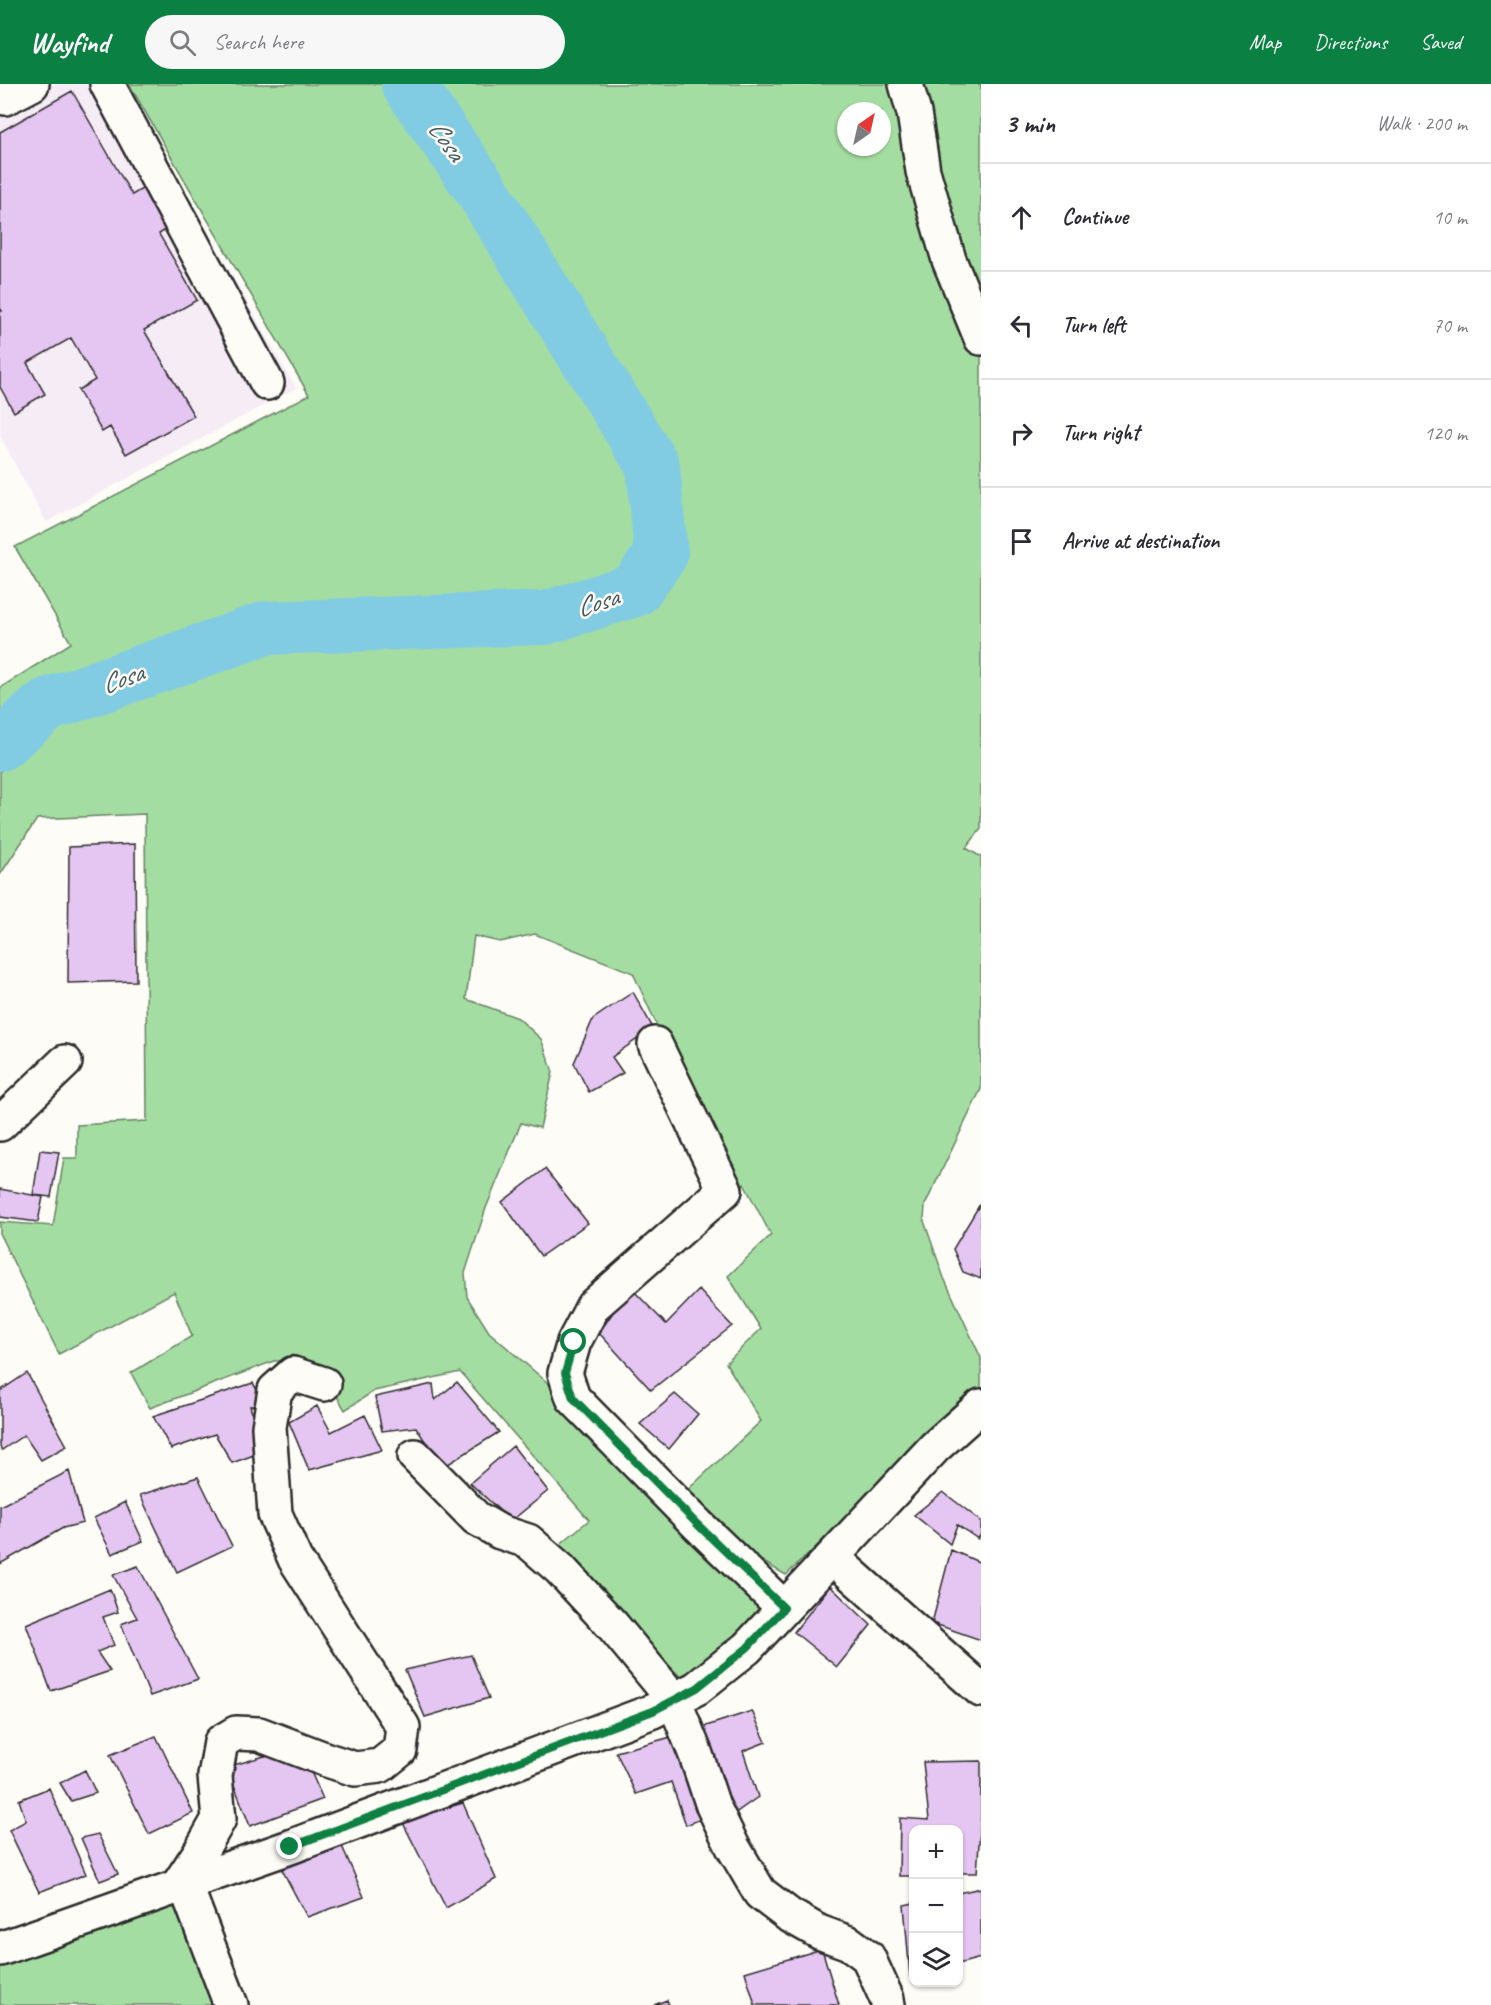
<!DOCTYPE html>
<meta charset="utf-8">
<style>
:root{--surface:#fff;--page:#f7f7f7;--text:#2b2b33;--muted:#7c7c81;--line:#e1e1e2;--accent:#0b8043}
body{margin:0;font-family:Caveat,sans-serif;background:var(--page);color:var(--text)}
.controls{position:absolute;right:18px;bottom:18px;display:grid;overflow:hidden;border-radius:12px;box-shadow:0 2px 4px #0004}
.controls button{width:54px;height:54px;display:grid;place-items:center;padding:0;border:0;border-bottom:2px solid var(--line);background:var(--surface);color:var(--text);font:30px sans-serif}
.compass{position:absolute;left:837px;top:18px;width:54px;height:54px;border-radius:50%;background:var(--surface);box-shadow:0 2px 4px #0004;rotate:34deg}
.stop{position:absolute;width:18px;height:18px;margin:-14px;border:4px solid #0b8043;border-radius:50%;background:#fff}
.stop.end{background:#0b8043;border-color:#fff;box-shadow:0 2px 6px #0008}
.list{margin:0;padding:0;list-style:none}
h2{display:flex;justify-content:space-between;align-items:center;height:78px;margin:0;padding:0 24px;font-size:26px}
h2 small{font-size:20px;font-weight:400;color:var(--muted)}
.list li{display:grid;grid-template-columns:39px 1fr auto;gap:18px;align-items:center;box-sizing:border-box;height:108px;padding:0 24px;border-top:2px solid var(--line)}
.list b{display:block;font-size:22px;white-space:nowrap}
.list em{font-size:20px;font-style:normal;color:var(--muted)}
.icon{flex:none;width:33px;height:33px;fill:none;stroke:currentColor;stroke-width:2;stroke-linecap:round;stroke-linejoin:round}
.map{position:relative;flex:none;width:981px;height:1921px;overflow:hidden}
header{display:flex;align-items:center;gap:36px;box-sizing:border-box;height:84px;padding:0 30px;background:var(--accent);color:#fff}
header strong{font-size:28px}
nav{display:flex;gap:33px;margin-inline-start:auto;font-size:21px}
.search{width:420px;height:54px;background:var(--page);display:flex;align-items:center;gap:15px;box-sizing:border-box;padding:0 21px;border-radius:33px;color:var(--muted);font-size:22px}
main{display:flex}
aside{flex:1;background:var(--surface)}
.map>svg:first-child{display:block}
.built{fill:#f6ecf6}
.green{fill:#a4dda1;stroke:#688466;stroke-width:1.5;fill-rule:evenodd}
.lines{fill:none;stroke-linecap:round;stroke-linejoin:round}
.river{stroke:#82cce3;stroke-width:54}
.building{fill:#e5c5f2;stroke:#2b2b2b;stroke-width:1.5}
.minor-casing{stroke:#2b2b2b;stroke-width:38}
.minor{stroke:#fdfcf7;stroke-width:33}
.route{stroke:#0b8043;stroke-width:8}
.labels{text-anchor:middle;stroke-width:5;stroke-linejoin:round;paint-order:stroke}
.water-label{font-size:27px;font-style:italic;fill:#455b62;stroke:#fdfcf7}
</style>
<header>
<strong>Wayfind</strong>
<div class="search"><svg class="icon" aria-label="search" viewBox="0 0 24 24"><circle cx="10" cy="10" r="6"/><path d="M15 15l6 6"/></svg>Search here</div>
<nav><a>Map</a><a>Directions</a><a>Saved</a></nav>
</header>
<main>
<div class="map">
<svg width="981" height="1921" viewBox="0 0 981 1921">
<rect width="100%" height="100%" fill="#fdfcf7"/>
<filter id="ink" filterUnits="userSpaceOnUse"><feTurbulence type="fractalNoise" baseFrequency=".0167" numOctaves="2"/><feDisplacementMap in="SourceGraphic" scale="12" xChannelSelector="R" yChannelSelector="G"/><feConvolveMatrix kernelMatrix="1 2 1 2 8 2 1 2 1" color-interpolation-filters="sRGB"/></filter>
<g filter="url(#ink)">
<path class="built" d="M 0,0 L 123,0 L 296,304 L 46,438 L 0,352 Z"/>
<path class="green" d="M 129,0 L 981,0 L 981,745 L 966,764 L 981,773 L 981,1005 L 925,1121 L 924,1137 L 944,1194 L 981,1274 L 981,1304 L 902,1382 L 786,1491 L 715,1450 L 681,1412 L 761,1337 L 726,1279 L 761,1245 L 728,1192 L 771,1151 L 744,1100 L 733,1108 L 633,889 L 535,850 L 500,858 L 474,852 L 466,915 L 518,934 L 541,955 L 553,988 L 540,1044 L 521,1039 L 486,1124 L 465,1189 L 467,1213 L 489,1248 L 556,1306 L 767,1525 L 714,1578 L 684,1596 L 552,1467 L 589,1436 L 460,1288 L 374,1307 L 345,1326 L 320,1283 L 301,1276 L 274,1277 L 150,1324 L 131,1289 L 192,1252 L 174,1208 L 59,1270 L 0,1151 L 0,1138 L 53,1142 L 64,1074 L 77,1074 L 77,1041 L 147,1037 L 145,730 L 37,735 L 0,791 L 0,604 L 71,559 L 15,463 L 309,311 ZM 846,27 L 882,27 L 882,63 L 846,63 Z
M 185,1814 L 224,1921 L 0,1921 L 0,1882 Z"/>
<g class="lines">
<path class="river" d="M 0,660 L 47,621 L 266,544 L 545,534 L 635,506 L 661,470 L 653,382 L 481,105 L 408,0"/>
</g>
<path class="building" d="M 72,7 L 132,111 L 152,99 L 176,139 L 159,150 L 197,216 L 144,246 L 194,332 L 126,370 L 110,343 L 102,348 L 78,306 L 95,296 L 71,254 L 27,279 L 45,310 L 14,328 L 0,303 L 0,227 L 2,227 L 0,224 L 0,48 Z
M 135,760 L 136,897 L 68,899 L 69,763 Z
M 633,908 L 653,944 L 612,973 L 623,989 L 589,1008 L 574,979 L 593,935 Z
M 40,1066 L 59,1068 L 51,1113 L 33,1111 Z
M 545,1085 L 588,1139 L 541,1172 L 502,1118 Z
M 0,1105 L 43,1113 L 38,1138 L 0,1133 Z
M 980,1120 L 981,1120 L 981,1195 L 963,1188 L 953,1165 Z
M 630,1203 L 666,1240 L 699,1206 L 732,1242 L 651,1306 L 599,1249 Z
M 27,1289 L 67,1362 L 41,1376 L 24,1351 L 2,1366 L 0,1363 L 0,1307 Z
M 457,1298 L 499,1348 L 442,1384 L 416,1343 L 382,1347 L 375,1313 L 433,1300 L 435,1316 Z
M 253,1299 L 266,1321 L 250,1322 L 262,1368 L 232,1379 L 215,1350 L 171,1365 L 153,1332 Z
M 675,1310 L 698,1330 L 669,1365 L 640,1340 Z
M 317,1322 L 331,1348 L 365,1331 L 382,1366 L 309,1386 L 289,1338 Z
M 513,1362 L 548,1407 L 511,1437 L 470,1399 Z
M 69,1387 L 83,1439 L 63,1444 L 0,1480 L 0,1422 Z
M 198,1393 L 232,1462 L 177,1488 L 140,1411 Z
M 943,1408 L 981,1437 L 981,1450 L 978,1455 L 957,1441 L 950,1460 L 914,1431 Z
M 125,1418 L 143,1457 L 112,1470 L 94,1434 Z
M 951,1466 L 981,1479 L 981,1556 L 932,1539 Z
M 138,1482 L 198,1595 L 150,1612 L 121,1540 L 137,1534 L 113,1491 Z
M 830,1502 L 871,1541 L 837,1583 L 794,1548 Z
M 110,1505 L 118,1528 L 103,1533 L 114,1561 L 97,1568 L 110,1587 L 51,1607 L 26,1540 Z
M 471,1571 L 489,1614 L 425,1633 L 405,1586 Z
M 752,1627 L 766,1658 L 743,1667 L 758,1713 L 728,1734 L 694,1646 Z
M 156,1652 L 193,1729 L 149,1750 L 110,1671 Z
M 675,1652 L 701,1735 L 686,1741 L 671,1698 L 636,1710 L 616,1668 Z
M 278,1668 L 307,1679 L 323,1715 L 250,1742 L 227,1683 Z
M 981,1677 L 981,1732 L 977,1789 L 958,1789 L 958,1746 L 914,1746 L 914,1792 L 899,1792 L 900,1734 L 929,1736 L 923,1678 Z
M 85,1686 L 96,1709 L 71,1717 L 60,1699 Z
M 49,1704 L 86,1790 L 39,1808 L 9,1746 L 26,1737 L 19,1716 Z
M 463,1719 L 496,1795 L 446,1824 L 402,1737 Z
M 98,1750 L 118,1790 L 100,1797 L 81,1754 Z
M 339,1755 L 364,1813 L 307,1833 L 277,1776 Z
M 981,1804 L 981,1874 L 958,1880 L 958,1809 Z
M 914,1819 L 914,1891 L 910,1892 L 904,1821 Z
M 822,1865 L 839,1921 L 755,1921 L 745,1888 Z
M 667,1916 L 669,1921 L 654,1921 Z"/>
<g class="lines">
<g class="minor-casing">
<path id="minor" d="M 107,0 L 267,299
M 906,0 L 914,29 L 923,87 L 949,176 L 981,254
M 5,14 L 32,0
M 655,960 L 725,1106 L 593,1222 L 574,1258 L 565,1289 L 573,1314 L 698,1441 L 784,1524
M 0,1040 L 65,978
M 415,1372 L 476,1434 L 500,1448 L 528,1457 L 560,1485 L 613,1542 L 674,1616 L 696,1671 L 713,1722 L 733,1763 L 760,1809 L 789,1831 L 819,1848 L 849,1859 L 868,1873 L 887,1915 L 888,1921
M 832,1473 L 935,1363 L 981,1322
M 185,1800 L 231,1921
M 177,1803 L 202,1765 L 219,1735 L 215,1692 L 221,1658 L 236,1649 L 259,1650 L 327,1676 L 355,1685 L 380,1682 L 400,1666 L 403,1643 L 295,1475 L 275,1430 L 269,1343 L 275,1306 L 293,1290 L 324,1300
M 0,1865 L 290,1763 L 653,1627 L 697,1604 L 747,1564 L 832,1473 L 981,1606"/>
</g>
<use href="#minor" class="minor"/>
</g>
</g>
<g class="lines" filter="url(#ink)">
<path class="route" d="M 290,1763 L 653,1627 L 697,1604 L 747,1564 L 784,1524 L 698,1441 L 573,1314 L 565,1289 L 574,1258"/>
</g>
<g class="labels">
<g class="water-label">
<text transform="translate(447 56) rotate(55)" y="9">Cosa</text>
<text transform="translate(597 518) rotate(-17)" y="9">Cosa</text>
<text transform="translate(122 594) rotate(-19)" y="9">Cosa</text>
</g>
</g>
</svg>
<div class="controls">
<button>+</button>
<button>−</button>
<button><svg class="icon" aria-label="layers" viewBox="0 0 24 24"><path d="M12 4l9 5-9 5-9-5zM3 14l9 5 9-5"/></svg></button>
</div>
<svg class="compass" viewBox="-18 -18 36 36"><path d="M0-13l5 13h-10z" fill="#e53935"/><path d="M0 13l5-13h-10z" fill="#7c7c81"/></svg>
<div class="stop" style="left:574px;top:1258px"></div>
<div class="stop end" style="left:290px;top:1763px"></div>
</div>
<aside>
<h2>3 min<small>Walk · 200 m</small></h2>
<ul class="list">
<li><svg class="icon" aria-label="ahead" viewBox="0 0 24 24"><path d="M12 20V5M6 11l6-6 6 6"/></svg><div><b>Continue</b></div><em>10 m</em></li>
<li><svg class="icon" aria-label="left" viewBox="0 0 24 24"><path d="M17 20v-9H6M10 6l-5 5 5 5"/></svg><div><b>Turn left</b></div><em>70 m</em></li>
<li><svg class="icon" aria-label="right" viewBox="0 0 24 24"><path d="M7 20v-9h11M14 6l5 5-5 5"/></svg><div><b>Turn right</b></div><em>120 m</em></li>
<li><svg class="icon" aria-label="arrive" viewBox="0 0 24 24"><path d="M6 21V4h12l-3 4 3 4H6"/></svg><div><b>Arrive at destination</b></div></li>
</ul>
</aside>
</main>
